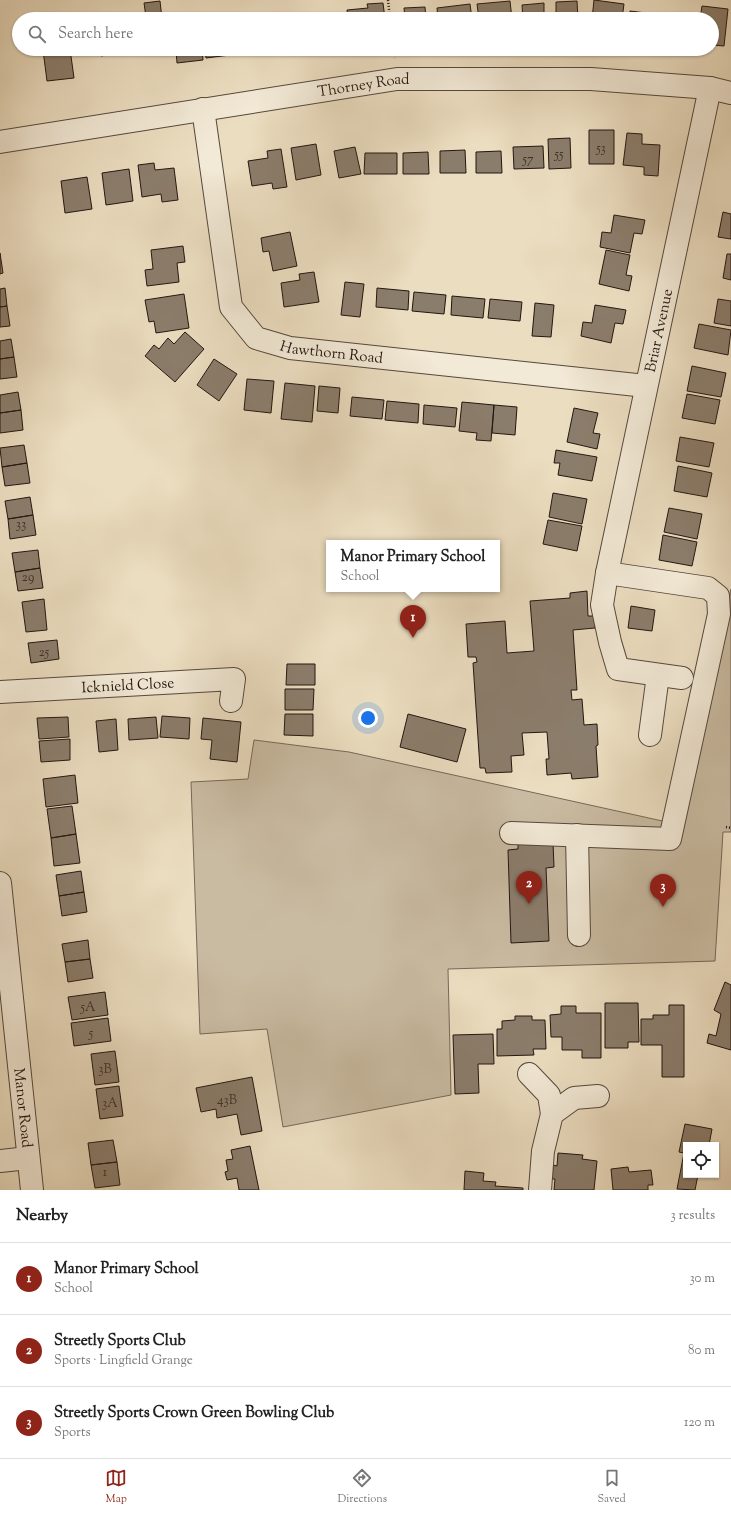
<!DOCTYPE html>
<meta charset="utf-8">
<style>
:root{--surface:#fff;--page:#f2f2f2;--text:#222;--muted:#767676;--line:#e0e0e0;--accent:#8f2418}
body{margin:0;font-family:"Sorts Mill Goudy",serif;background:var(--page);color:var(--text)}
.controls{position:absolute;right:12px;bottom:12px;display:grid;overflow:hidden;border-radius:0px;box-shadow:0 1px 3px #0004}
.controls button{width:36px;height:36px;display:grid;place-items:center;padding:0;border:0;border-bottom:1px solid var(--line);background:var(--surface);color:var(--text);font:20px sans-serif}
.you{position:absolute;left:368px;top:718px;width:14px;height:14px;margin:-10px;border:3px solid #fff;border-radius:50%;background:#1a73e8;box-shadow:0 0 0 6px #1a73e833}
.badge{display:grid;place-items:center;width:26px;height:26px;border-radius:50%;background:var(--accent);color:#fff;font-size:13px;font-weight:700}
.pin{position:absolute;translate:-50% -33px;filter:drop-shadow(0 1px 2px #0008)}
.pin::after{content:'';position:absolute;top:21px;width:14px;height:12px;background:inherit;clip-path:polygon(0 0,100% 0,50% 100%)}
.popup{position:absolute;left:326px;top:540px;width:174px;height:52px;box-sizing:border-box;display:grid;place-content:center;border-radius:0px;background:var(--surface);filter:drop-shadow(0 1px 3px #0005);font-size:13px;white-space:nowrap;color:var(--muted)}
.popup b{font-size:15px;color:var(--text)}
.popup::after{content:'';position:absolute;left:50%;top:100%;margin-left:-8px;border:8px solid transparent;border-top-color:var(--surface)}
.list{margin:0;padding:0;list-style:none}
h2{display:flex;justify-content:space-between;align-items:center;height:52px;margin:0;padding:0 16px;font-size:17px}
h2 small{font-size:13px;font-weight:400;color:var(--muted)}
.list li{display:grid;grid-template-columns:26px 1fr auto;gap:12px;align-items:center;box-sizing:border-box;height:72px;padding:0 16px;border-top:1px solid var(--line)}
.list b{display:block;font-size:15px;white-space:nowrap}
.list p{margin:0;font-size:13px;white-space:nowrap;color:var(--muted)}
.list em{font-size:13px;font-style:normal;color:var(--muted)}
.icon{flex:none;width:22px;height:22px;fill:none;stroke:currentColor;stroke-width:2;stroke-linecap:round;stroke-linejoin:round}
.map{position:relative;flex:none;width:731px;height:1190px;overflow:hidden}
.search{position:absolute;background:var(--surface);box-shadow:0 1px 3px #0004;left:12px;right:12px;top:12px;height:44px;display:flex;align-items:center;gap:10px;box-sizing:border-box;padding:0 14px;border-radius:22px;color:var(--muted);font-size:15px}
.sheet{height:268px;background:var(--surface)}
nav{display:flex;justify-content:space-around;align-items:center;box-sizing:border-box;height:56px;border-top:1px solid var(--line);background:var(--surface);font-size:11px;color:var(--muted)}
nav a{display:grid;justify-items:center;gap:2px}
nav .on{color:var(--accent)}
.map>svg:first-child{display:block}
.green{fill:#c9bba2;stroke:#76685a}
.building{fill:#8b7d6c;stroke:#231611}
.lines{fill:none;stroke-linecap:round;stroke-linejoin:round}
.minor-casing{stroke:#55483d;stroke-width:24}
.path{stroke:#231611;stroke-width:2.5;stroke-dasharray:1 2;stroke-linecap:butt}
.minor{stroke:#f2e9d6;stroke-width:22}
.labels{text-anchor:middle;stroke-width:3;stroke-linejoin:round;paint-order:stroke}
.number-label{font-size:13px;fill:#3d3028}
.street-label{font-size:15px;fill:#231611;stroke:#f2e9d6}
</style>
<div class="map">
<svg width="731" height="1190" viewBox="0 0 731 1190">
<rect width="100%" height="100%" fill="#ebddc0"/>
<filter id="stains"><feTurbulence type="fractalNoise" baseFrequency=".005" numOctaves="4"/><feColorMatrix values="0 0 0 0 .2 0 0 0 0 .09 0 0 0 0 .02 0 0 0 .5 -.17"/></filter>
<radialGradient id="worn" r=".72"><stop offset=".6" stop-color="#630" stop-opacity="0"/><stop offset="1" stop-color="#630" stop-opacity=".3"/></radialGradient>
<path class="green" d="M 731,589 L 731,832 L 723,832 L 715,961 L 448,969 L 451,1095 L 283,1127 L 267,1029 L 200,1034 L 191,782 L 248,779 L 254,740 L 349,752 L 667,822 L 681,824 Z"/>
<path class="building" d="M 594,0 L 624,4 L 622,19 L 592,19 Z
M 160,1 L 162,19 L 133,19 L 146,17 L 144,3 Z
M 510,1 L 512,19 L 479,19 L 477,4 Z
M 577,1 L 578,19 L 556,19 L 556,2 Z
M 383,3 L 385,19 L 348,19 L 347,10 L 368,8 L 367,4 Z
M 544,3 L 544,19 L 523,19 L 522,5 Z
M 470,4 L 472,19 L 438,19 L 437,8 Z
M 702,6 L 728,9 L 724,46 L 712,45 L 712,19 L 700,19 Z
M 425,7 L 426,19 L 405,19 L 404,8 Z
M 630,11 L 654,14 L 654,19 L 629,19 Z
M 665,14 L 690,17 L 690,19 L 664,19 Z
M 70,49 L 74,78 L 47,81 L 43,50 Z
M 100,49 L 116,49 L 117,53 L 101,56 Z
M 176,49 L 202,49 L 203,60 L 177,63 Z
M 205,49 L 237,49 L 238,54 L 206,58 Z
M 589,130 L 614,130 L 614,164 L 589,164 Z
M 627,133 L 642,134 L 642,144 L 660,145 L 658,176 L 644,175 L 644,167 L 623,165 Z
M 570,138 L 571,168 L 549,169 L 548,139 Z
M 316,144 L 321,175 L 296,180 L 291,148 Z
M 543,146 L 544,168 L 514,169 L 513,147 Z
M 355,147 L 361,174 L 339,178 L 334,151 Z
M 281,149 L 287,187 L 273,189 L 272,183 L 252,186 L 248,161 L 268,158 L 267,151 Z
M 465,150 L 466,173 L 440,173 L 440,151 Z
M 501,151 L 502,173 L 476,173 L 476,152 Z
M 428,152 L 429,174 L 403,174 L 403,153 Z
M 365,153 L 397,153 L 397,174 L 364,174 Z
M 154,163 L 155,170 L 174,168 L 178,200 L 162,202 L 161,194 L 142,197 L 138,165 Z
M 129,169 L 133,201 L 106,205 L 102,173 Z
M 87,177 L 92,209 L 65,213 L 61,181 Z
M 723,212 L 731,214 L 731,239 L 718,237 Z
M 614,215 L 645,220 L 642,234 L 634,233 L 630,253 L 600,247 L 602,232 L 611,233 Z
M 290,232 L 297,266 L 273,271 L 269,251 L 263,252 L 261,238 Z
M 183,246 L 185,262 L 177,263 L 179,282 L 147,286 L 145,270 L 153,269 L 151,250 Z
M 606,250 L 630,255 L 626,275 L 632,276 L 629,291 L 599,284 Z
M 0,253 L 3,273 L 0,274 Z
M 727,254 L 731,254 L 731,280 L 723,278 Z
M 314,272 L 319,302 L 284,307 L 281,283 L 300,280 L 299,274 Z
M 345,282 L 364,284 L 360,317 L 341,315 Z
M 5,288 L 7,306 L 0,307 L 0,289 Z
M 377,288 L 409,291 L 408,310 L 376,307 Z
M 414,292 L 446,295 L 444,314 L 412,311 Z
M 184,294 L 189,328 L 156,333 L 154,321 L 149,322 L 145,300 Z
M 452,296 L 485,299 L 483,318 L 451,315 Z
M 490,299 L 522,302 L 520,321 L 488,318 Z
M 718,299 L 731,301 L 731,326 L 714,323 Z
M 535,303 L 554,305 L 551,337 L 532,336 Z
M 595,305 L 626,310 L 623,324 L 615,323 L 611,343 L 581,336 L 583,322 L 592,323 Z
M 7,306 L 10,326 L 0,327 L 0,307 Z
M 699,324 L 731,330 L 728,355 L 694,348 Z
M 185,332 L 204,349 L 175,382 L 145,356 L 154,345 L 159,349 L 168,338 L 174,344 Z
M 11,339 L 14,357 L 0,359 L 0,341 Z
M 14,357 L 17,377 L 0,379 L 0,359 Z
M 214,359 L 237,374 L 219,401 L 197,385 Z
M 692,366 L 726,373 L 721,397 L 687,391 Z
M 247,379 L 274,381 L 271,413 L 244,410 Z
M 285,383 L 315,386 L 312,422 L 281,419 Z
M 319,386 L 340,388 L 338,413 L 317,411 Z
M 18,392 L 21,410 L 0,413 L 0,395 Z
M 687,394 L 720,400 L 715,424 L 682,418 Z
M 352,397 L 384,400 L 382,419 L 350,416 Z
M 387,401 L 419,404 L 418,423 L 385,420 Z
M 462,402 L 494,405 L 491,441 L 476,440 L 477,433 L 459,431 Z
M 424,405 L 457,408 L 455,427 L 423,424 Z
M 494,405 L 517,407 L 515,435 L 492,433 Z
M 574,408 L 598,413 L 593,433 L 600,434 L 597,449 L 567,442 Z
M 21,410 L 23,430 L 0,433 L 0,413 Z
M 680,437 L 714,443 L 709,467 L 676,461 Z
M 24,445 L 27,463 L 2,467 L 0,448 Z
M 556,450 L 597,457 L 592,481 L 558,475 L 560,463 L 554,463 Z
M 27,463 L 30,483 L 5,486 L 2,467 Z
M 678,466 L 712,473 L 707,497 L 674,491 Z
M 553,493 L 587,499 L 582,524 L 549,517 Z
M 30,497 L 33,515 L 8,519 L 5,501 Z
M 669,508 L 702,514 L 697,539 L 664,532 Z
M 33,515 L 36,535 L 10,539 L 8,519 Z
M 548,520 L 582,526 L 577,551 L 543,544 Z
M 663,535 L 697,542 L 692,566 L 659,560 Z
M 38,550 L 40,568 L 15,572 L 12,553 Z
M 40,568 L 43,588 L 18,591 L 15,572 Z
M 587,591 L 588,616 L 595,616 L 595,628 L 573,630 L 577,690 L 571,690 L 572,700 L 582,699 L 584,725 L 597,724 L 598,745 L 596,746 L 598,777 L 572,779 L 571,773 L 547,775 L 546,759 L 549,759 L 547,732 L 522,733 L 524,755 L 511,756 L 512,772 L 486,773 L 485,768 L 480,768 L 473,663 L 477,662 L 476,657 L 468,657 L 466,624 L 505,621 L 507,653 L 534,651 L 530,601 L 570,598 L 570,593 Z
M 44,599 L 47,630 L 26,632 L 22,602 Z
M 631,606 L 655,610 L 652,631 L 628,628 Z
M 57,640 L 59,659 L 31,663 L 28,643 Z
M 287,664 L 315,664 L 315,685 L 286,685 Z
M 285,689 L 314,689 L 313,710 L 285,710 Z
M 285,714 L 313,714 L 313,736 L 284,735 Z
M 408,714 L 466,729 L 457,762 L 400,747 Z
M 162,716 L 190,718 L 189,739 L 160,737 Z
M 68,717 L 69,737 L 39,739 L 37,718 Z
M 156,717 L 158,738 L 129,740 L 128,719 Z
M 203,718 L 241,722 L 237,762 L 210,759 L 212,740 L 201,739 Z
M 116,719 L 118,750 L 99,752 L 96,721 Z
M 70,739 L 70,760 L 41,762 L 39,741 Z
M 75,775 L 78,803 L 46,807 L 43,779 Z
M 72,806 L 76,834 L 51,838 L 47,809 Z
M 76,834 L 80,863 L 54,866 L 51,838 Z
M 553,843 L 554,867 L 546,868 L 549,941 L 511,943 L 508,850 L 518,849 L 518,844 Z
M 81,871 L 84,892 L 59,896 L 56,875 Z
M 84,892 L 87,912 L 62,916 L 59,896 Z
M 88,940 L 90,959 L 65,962 L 62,944 Z
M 90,959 L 93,978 L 68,982 L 65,962 Z
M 725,982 L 731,985 L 731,1050 L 707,1043 L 709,1034 L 716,1036 L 721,1014 L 714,1010 Z
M 105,992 L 108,1015 L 72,1020 L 68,997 Z
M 605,1003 L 638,1003 L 639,1042 L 628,1042 L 628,1048 L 605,1048 Z
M 669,1005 L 684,1005 L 684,1077 L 662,1077 L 662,1045 L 641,1045 L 641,1019 L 653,1019 L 653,1015 L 669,1015 Z
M 561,1006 L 576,1006 L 576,1013 L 601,1013 L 601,1058 L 582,1058 L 582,1050 L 562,1050 L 562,1037 L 551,1037 L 550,1015 L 561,1014 Z
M 515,1016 L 532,1016 L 532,1020 L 545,1020 L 546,1049 L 533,1049 L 534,1055 L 497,1056 L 497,1029 L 502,1029 L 502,1021 L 515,1020 Z
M 108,1018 L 111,1041 L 74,1046 L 71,1023 Z
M 493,1034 L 494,1064 L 478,1064 L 479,1093 L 455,1094 L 453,1035 Z
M 115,1051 L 119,1082 L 95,1085 L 91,1054 Z
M 252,1077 L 262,1131 L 241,1135 L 237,1114 L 217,1118 L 216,1109 L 201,1112 L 196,1088 Z
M 119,1086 L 123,1116 L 100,1119 L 96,1089 Z
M 685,1124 L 712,1129 L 709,1145 L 686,1145 L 686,1175 L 698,1175 L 695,1190 L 677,1189 L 684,1153 L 679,1152 Z
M 113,1140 L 117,1162 L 91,1165 L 88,1143 Z
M 250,1146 L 259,1190 L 239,1190 L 237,1178 L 227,1180 L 225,1172 L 228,1171 L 226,1160 L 233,1159 L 231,1150 Z
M 558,1153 L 583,1155 L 582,1159 L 597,1161 L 594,1190 L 554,1190 L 555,1179 L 552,1179 L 553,1165 L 557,1166 Z
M 117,1162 L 120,1185 L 95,1188 L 91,1165 Z
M 628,1167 L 629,1172 L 651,1170 L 653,1185 L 648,1185 L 648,1190 L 613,1190 L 611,1169 Z
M 465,1171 L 484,1173 L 483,1181 L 496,1182 L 495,1186 L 523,1188 L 523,1190 L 464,1190 Z"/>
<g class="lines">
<g class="minor-casing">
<g id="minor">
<path id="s1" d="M 203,109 L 231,307 L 256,338 L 290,348 L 646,386"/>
<path id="s2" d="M 0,142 L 397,79 L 591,79 L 710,88 L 731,93"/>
<path id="s3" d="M 682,678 L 618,669 L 610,642 L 602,605 L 607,573 L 710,88"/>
<path id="s4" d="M 0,692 L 234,679 L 231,701"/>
<path d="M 650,735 L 658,675"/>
<path d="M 511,833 L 670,839 L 719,614 L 718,596 L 708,588 L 607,573"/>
<path d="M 577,835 L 579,935"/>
<path id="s5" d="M 0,883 L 32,1190"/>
<path d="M 529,1074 L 549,1095 L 552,1114"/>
<path d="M 0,1161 L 28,1158"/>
<path d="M 540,1190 L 543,1151 L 552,1114 L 574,1098 L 598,1096"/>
</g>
</g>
<path class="path" d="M 388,0 L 390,19
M 394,49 L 395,58
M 726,827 L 731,828"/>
<use href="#minor" class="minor"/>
</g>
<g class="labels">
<g class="number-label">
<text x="601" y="152">53</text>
<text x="559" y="158">55</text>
<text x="528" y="163">57</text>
<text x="21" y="528">33</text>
<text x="28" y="581">29</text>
<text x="44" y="656">25</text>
<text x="88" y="1011">5A</text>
<text x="91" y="1037">5</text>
<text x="105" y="1073">3B</text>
<text x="227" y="1104">43B</text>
<text x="110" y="1107">3A</text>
<text x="105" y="1176">1</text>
</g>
<g class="street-label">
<text dy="5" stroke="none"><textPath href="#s2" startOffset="368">Thorney Road</textPath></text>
<text dy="5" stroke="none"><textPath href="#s3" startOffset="411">Briar Avenue</textPath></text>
<text dy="5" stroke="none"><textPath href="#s1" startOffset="317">Hawthorn Road</textPath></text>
<text dy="5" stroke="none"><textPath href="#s4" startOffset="128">Icknield Close</textPath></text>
<text dy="5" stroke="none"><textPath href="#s5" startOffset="226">Manor Road</textPath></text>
</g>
</g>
<rect width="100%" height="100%" filter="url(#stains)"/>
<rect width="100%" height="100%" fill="url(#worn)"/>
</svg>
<div class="controls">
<button><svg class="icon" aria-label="locate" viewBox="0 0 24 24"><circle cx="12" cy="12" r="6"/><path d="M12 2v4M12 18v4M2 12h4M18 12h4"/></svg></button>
</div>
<div class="you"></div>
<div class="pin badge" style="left:413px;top:638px">1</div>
<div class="popup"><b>Manor Primary School</b>School</div>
<div class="pin badge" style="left:529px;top:904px">2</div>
<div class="pin badge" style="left:663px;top:907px">3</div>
<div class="search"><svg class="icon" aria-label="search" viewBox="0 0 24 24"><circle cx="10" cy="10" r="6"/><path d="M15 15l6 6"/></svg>Search here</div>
</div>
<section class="sheet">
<h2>Nearby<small>3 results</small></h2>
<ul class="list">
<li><span class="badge">1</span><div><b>Manor Primary School</b><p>School</p></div><em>30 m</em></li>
<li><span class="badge">2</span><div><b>Streetly Sports Club</b><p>Sports · Lingfield Grange</p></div><em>80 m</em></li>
<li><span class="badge">3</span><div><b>Streetly Sports Crown Green Bowling Club</b><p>Sports</p></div><em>120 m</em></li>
</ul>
</section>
<nav>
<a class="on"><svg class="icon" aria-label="map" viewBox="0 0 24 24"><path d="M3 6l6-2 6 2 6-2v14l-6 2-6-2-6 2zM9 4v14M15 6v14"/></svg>Map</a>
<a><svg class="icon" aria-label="directions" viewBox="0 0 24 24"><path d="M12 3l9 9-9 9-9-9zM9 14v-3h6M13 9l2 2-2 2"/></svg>Directions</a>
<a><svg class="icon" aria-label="saved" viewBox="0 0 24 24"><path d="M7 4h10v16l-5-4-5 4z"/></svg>Saved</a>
</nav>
